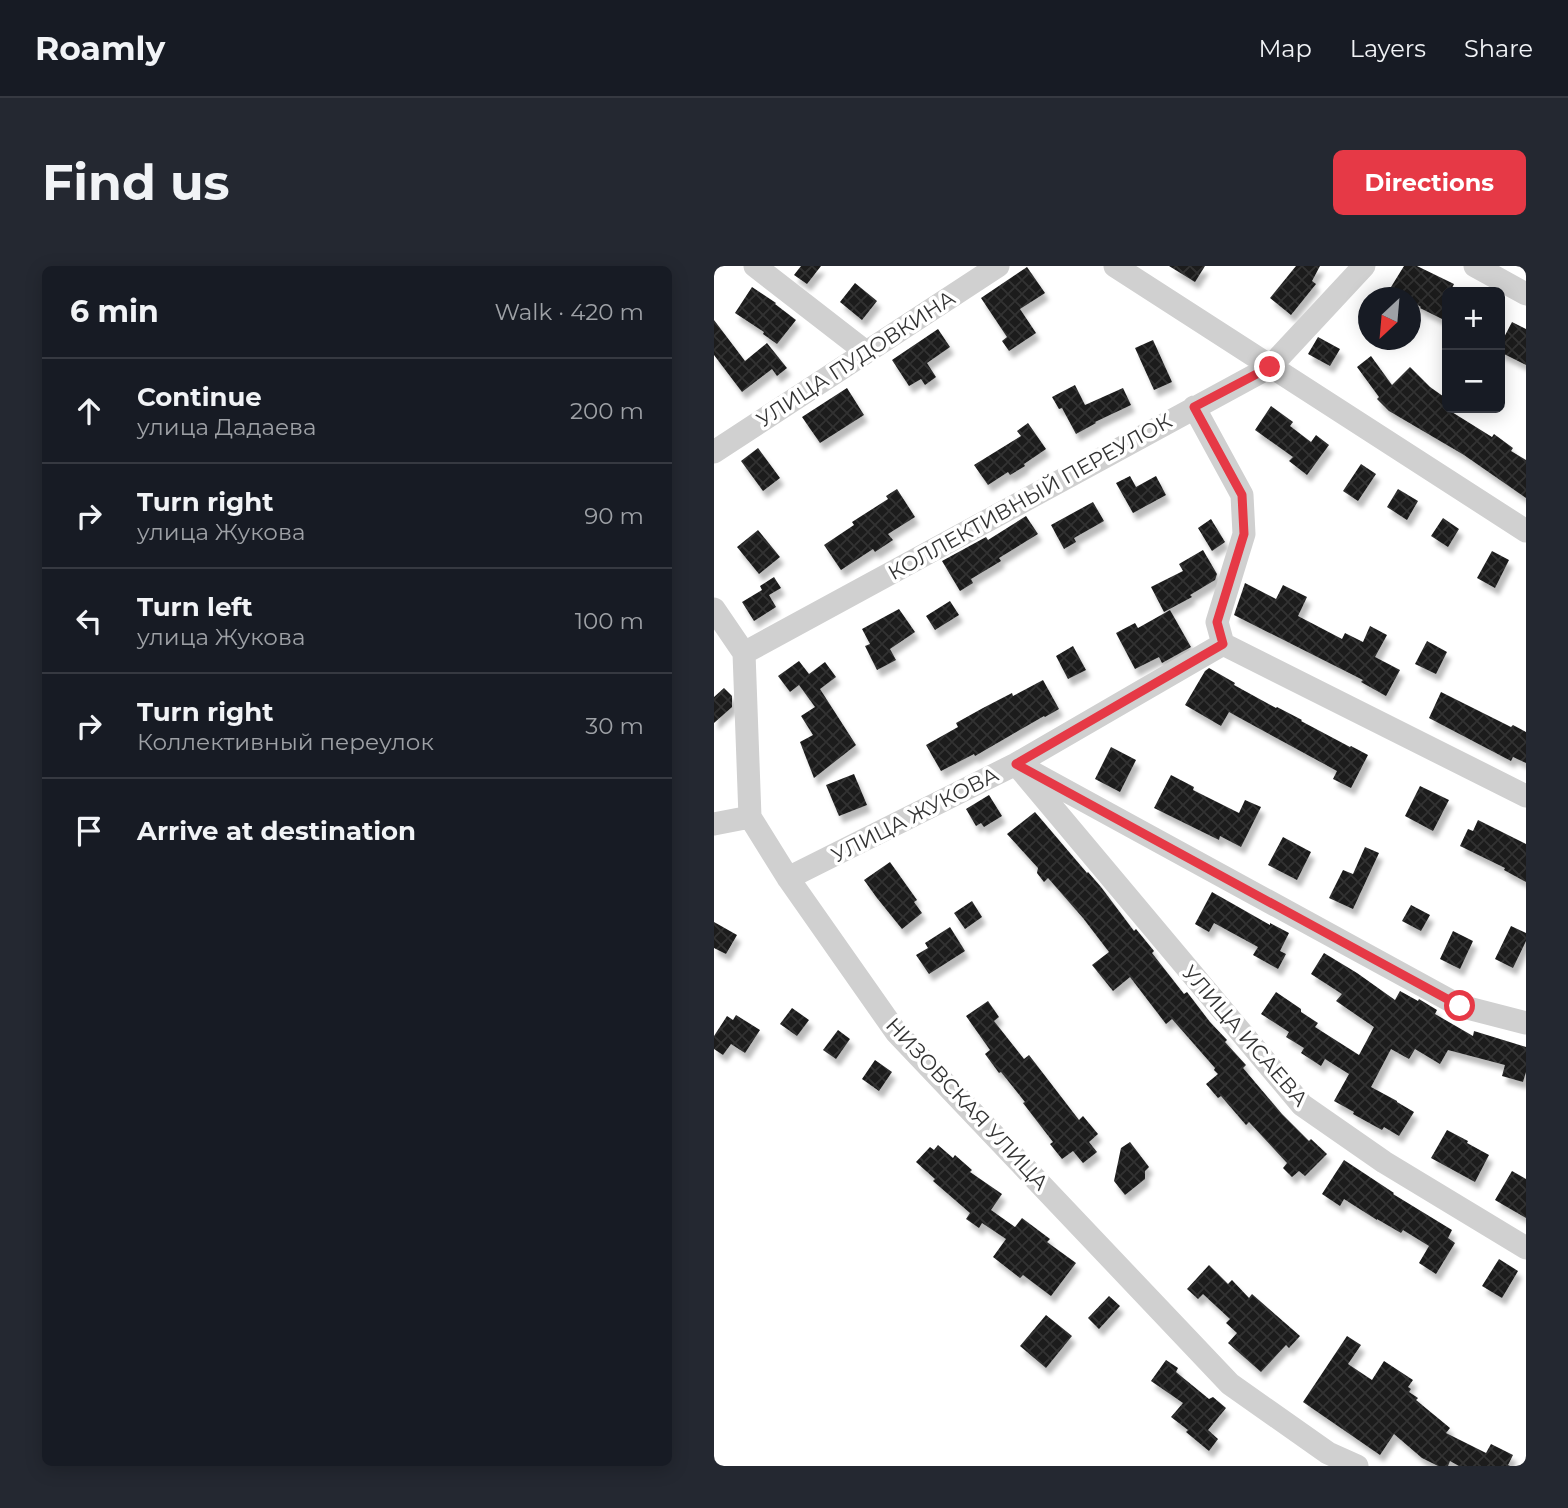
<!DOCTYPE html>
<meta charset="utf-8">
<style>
:root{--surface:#171b24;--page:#242831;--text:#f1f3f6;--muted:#9ea1a6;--line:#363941;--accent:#e63946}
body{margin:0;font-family:Montserrat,sans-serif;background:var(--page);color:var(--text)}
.controls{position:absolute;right:21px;top:21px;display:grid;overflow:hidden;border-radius:10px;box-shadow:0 4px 18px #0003}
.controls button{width:63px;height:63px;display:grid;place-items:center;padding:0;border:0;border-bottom:2px solid var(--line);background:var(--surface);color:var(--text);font:35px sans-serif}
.compass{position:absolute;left:644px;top:21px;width:63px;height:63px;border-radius:50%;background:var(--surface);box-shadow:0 4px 18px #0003;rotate:206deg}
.stop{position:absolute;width:21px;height:21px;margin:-16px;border:5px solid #e63946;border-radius:50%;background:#fff}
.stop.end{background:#e63946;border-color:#fff;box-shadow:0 2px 7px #0008}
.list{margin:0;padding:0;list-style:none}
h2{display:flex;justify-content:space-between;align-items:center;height:91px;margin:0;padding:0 28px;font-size:30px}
h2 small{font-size:23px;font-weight:400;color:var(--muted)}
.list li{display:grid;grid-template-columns:46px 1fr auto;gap:21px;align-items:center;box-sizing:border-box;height:105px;padding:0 28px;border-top:2px solid var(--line)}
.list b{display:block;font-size:26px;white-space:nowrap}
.list p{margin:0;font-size:23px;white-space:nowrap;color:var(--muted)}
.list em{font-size:23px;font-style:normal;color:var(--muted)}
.icon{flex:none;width:38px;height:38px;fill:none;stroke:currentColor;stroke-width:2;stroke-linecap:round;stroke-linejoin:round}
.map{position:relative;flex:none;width:812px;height:1200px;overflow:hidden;border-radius:10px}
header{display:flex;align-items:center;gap:42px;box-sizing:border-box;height:98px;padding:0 35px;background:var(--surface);border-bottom:2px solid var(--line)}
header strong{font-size:33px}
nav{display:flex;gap:38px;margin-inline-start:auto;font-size:24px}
.intro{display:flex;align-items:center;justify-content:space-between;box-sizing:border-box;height:168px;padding:0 42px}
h1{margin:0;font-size:49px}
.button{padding:18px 32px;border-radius:10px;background:var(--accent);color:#fff;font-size:24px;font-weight:700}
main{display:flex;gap:42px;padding:0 42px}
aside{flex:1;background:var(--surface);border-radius:10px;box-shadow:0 4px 18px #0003}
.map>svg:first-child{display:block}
.building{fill:url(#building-cross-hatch);filter:url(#shadow)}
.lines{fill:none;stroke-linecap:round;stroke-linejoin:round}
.minor{stroke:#d0d0d0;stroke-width:23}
.route{stroke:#e63946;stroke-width:9}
.labels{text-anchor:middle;stroke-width:7;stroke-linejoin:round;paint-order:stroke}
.street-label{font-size:21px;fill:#333;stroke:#fff}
</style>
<header>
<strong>Roamly</strong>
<nav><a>Map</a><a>Layers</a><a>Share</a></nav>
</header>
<div class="intro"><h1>Find us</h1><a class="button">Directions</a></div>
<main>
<aside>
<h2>6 min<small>Walk · 420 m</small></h2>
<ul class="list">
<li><svg class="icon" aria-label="ahead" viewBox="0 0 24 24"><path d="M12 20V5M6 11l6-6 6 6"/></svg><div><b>Continue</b><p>улица Дадаева</p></div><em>200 m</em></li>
<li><svg class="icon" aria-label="right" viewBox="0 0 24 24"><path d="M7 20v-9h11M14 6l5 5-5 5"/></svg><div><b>Turn right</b><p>улица Жукова</p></div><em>90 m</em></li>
<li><svg class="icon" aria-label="left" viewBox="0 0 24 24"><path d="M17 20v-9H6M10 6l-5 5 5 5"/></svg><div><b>Turn left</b><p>улица Жукова</p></div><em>100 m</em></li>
<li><svg class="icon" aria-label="right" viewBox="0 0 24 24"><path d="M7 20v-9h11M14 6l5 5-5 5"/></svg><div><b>Turn right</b><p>Коллективный переулок</p></div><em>30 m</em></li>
<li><svg class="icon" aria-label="arrive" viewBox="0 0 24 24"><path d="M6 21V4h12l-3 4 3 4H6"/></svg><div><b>Arrive at destination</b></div></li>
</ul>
</aside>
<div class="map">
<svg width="812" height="1200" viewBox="0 0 812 1200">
<defs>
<pattern id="building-cross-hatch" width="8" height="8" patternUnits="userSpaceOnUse" patternTransform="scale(1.75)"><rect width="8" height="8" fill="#1a1a1a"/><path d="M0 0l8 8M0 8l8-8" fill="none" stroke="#333"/></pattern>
<filter id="shadow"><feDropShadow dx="4" dy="7" stdDeviation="2" flood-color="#0004"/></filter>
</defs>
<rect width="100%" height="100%" fill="#fff"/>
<path class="building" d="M 87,0 L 107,0 L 93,18 L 80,9 Z
M 455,0 L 491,0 L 481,16 Z
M 582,0 L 606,0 L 598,15 L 602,18 L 577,49 L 556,32 Z
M 690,0 L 703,0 L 740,18 L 736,26 L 733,26 L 733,46 L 730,54 L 706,42 L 707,41 L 696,34 L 696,32 L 693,32 L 677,21 Z
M 313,1 L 331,27 L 306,43 L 322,67 L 295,85 L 288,75 L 293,71 L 267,32 Z
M 141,17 L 163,35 L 148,54 L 126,36 Z
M 38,21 L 62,37 L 61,38 L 82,54 L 63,78 L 49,68 L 50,66 L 21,47 Z
M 0,54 L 31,95 L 53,77 L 73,102 L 63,110 L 58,103 L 28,126 L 0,89 Z
M 798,56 L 812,63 L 812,99 L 786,86 L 786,79 Z
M 224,63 L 236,81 L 213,97 L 222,111 L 211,119 L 207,113 L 195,120 L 178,94 Z
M 604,71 L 626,83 L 616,100 L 594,88 Z
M 439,74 L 458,116 L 440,124 L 421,82 Z
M 657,90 L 678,119 L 696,101 L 716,121 L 733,133 L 733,143 L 778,171 L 780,168 L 799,182 L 797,185 L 812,194 L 812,232 L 750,189 L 675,145 L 663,133 L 665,131 L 643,101 Z
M 361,119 L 371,139 L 409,122 L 417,139 L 381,156 L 382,157 L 362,168 L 348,142 L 345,143 L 338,131 Z
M 133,122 L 150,149 L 106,177 L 88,151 Z
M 557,140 L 579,156 L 576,160 L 597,176 L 602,169 L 615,179 L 593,209 L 575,195 L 579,191 L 541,164 Z
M 314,157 L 332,183 L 310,198 L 311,200 L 296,209 L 294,206 L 274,219 L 260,199 L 307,170 L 303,165 Z
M 44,182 L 66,212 L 49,225 L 27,195 Z
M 647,198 L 662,208 L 644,235 L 629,225 Z
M 416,210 L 422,221 L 442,210 L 452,229 L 419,247 L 402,217 Z
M 183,223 L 201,251 L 174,268 L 179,274 L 161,286 L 159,283 L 127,304 L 110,279 L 140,259 L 138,256 L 174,233 L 172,230 Z
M 684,223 L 704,235 L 693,254 L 673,241 Z
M 379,236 L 390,255 L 360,272 L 362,276 L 350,283 L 337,259 Z
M 312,250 L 324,268 L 285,292 L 287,295 L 257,313 L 259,317 L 246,325 L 228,295 L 272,271 L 274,274 Z
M 729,252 L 745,263 L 734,281 L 717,270 Z
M 497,253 L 511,276 L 498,285 L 484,262 Z
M 44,264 L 66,291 L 45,308 L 23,281 Z
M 489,284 L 503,308 L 501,314 L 476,329 L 478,331 L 450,346 L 437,321 L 469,305 L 465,298 Z
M 778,285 L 795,294 L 781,322 L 763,312 Z
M 60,311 L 67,322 L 55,329 L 62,341 L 40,355 L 28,336 L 48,324 L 46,320 Z
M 531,317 L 562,333 L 569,319 L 593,331 L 584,350 L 628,373 L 631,367 L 649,376 L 656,360 L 673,369 L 661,391 L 686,404 L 672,430 L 647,416 L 649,414 L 520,349 Z
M 236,335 L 245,349 L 221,364 L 212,350 Z
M 185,343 L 201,366 L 176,383 L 182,394 L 163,404 L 151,380 L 156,378 L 148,363 Z
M 456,344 L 477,381 L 448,397 L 445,391 L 421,403 L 402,367 L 421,357 L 424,362 Z
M 713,375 L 733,386 L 722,408 L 701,398 Z
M 359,380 L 372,404 L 354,413 L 342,390 Z
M 85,395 L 95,408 L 111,396 L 122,411 L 106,423 L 142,479 L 100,512 L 86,476 L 99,469 L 87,450 L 101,441 L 85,419 L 76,426 L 64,410 Z
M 495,402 L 521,417 L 520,419 L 562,442 L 563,441 L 588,454 L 587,455 L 636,481 L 637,480 L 654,489 L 637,522 L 619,513 L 623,505 L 515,446 L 507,460 L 471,439 L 491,405 Z
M 329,414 L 345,443 L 331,451 L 330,450 L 261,490 L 260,488 L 227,505 L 212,479 L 244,461 L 242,457 L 269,442 L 298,427 L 299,430 Z
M 10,422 L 18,430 L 18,441 L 0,457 L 0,431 Z
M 727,426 L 797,461 L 799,459 L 812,466 L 812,497 L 799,491 L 797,495 L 715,452 Z
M 397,481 L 422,494 L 406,526 L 381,513 Z
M 140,508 L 153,539 L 125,550 L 112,519 Z
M 457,509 L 480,521 L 479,524 L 525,547 L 531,534 L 547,541 L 527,581 L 506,570 L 505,574 L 440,542 Z
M 706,520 L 735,534 L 719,565 L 691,550 Z
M 275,529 L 288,550 L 270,561 L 267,557 L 262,560 L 252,543 Z
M 321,546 L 373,607 L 374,606 L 387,621 L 420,665 L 422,663 L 440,685 L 438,687 L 470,728 L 473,726 L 496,756 L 513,774 L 511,776 L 532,799 L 529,802 L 568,848 L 595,875 L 597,873 L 613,888 L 591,910 L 585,905 L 578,911 L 569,902 L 573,897 L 535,856 L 532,859 L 507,830 L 504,832 L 492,818 L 504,808 L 500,804 L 501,802 L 458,753 L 452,758 L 416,711 L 399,725 L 378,699 L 395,686 L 369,652 L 334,612 L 330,616 L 323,607 L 324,602 L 293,568 Z
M 764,554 L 812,578 L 812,616 L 790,604 L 791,602 L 746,580 L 754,563 L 759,565 Z
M 569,571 L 597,586 L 583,614 L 554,599 Z
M 651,581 L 665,587 L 639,643 L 615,632 L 629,604 L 639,608 Z
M 176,596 L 203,634 L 200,636 L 208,647 L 188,663 L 163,632 L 150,614 Z
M 498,626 L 556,659 L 556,657 L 575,667 L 566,685 L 572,688 L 564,703 L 539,689 L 544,681 L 500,657 L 495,666 L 481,658 Z
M 258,635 L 268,651 L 251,663 L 240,647 Z
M 697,639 L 716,649 L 707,665 L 688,655 Z
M 0,656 L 23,669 L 12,688 L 0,682 Z
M 797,660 L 812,667 L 812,675 L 799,702 L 781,693 Z
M 236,661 L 251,685 L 215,708 L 202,689 L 214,682 L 211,677 Z
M 739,665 L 759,675 L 746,703 L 726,693 Z
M 610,687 L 643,707 L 681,734 L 686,725 L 704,735 L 705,733 L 723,744 L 721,748 L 759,770 L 760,765 L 812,781 L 812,806 L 809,816 L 788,810 L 791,799 L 734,784 L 726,798 L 701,783 L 695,793 L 677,783 L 657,821 L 683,835 L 683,836 L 700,846 L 685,870 L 670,861 L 668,864 L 639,848 L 640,846 L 620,835 L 635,808 L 611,793 L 607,800 L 587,787 L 590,782 L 572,771 L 575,766 L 547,748 L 562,726 L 587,743 L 587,746 L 604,757 L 601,761 L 645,789 L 660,761 L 622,735 L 628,728 L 597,708 Z
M 274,735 L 285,751 L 280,755 L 310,793 L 315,789 L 365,854 L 369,850 L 384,868 L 375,876 L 383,886 L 369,897 L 359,885 L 348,893 L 336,878 L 339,876 L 309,837 L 311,836 L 287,806 L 285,807 L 271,788 L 276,784 L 252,750 Z
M 78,742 L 95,754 L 83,770 L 66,758 Z
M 22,749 L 46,764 L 31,787 L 17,778 L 9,789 L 0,783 L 0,770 L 13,750 L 19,754 Z
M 124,764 L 136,773 L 122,793 L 109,784 Z
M 161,794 L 178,806 L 165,825 L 148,813 Z
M 733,864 L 754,875 L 753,877 L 775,889 L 761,916 L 717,892 Z
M 416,876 L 435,901 L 431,905 L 431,913 L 411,929 L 400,915 L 407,882 Z
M 224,879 L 239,892 L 241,889 L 258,904 L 256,906 L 288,928 L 277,944 L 301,961 L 308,952 L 336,973 L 333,976 L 362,997 L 337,1030 L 309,1009 L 306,1012 L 279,991 L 292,973 L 268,957 L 265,962 L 252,953 L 256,947 L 219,915 L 221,913 L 202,896 L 216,881 L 220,884 Z
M 630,894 L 680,927 L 679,928 L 738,964 L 734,972 L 741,977 L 722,1008 L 705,997 L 715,980 L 689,964 L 687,967 L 663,953 L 663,954 L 630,933 L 626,940 L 608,928 Z
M 798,905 L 812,913 L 812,952 L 781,934 Z
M 785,993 L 804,1005 L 788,1032 L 768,1020 Z
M 495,999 L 514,1018 L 518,1014 L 535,1032 L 538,1028 L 586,1070 L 575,1082 L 572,1079 L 547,1106 L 514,1077 L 523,1067 L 512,1057 L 516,1053 L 489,1028 L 484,1033 L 473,1023 Z
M 395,1030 L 406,1040 L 385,1063 L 374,1052 Z
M 332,1049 L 358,1070 L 332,1102 L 306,1080 Z
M 633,1070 L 647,1079 L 634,1098 L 658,1114 L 670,1095 L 699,1114 L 694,1121 L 697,1123 L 695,1126 L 704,1132 L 702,1134 L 736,1162 L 732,1167 L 772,1187 L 777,1178 L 799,1189 L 794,1199 L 796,1200 L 745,1200 L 736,1195 L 734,1200 L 724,1200 L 708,1192 L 680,1168 L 666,1189 L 589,1136 Z
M 452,1094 L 464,1102 L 462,1106 L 495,1133 L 499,1131 L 512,1142 L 494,1164 L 504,1173 L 495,1185 L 472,1166 L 474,1164 L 457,1151 L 469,1137 L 437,1115 Z"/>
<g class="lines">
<path class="minor" d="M 41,0 L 152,86
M 401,0 L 812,265
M 761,0 L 812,28
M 480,141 L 528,229 L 530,268 L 503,356 L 509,378
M 0,186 L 284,0
M 0,343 L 30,387 L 36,551 L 74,612 L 182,766 L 516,1118 L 614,1187 L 643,1200
M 30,387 L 556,101 L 650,0
M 302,498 L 588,839 L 670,896 L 812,982
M 314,504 L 746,740 L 812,757
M 0,558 L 36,551
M 74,612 L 302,498 L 509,378 L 812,530"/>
</g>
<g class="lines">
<path class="route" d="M 556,101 L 480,141 L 528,229 L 530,268 L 503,356 L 509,378 L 302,498 L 746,740"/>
</g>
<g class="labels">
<g class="street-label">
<text transform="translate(142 93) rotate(-33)" y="7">УЛИЦА ПУДОВКИНА</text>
<text transform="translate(316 231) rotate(-29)" y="7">КОЛЛЕКТИВНЫЙ ПЕРЕУЛОК</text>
<text transform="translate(201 549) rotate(-27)" y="7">УЛИЦА ЖУКОВА</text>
<text transform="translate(531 770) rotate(49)" y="7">УЛИЦА ИСАЕВА</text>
<text transform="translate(253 838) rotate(47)" y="7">НИЗОВСКАЯ УЛИЦА</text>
</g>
</g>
</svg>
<div class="controls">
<button>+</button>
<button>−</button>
</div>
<svg class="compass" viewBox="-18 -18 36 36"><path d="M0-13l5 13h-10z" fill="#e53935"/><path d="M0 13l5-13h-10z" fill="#9ea1a6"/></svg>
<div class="stop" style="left:746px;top:740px"></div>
<div class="stop end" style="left:556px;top:101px"></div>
</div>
</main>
